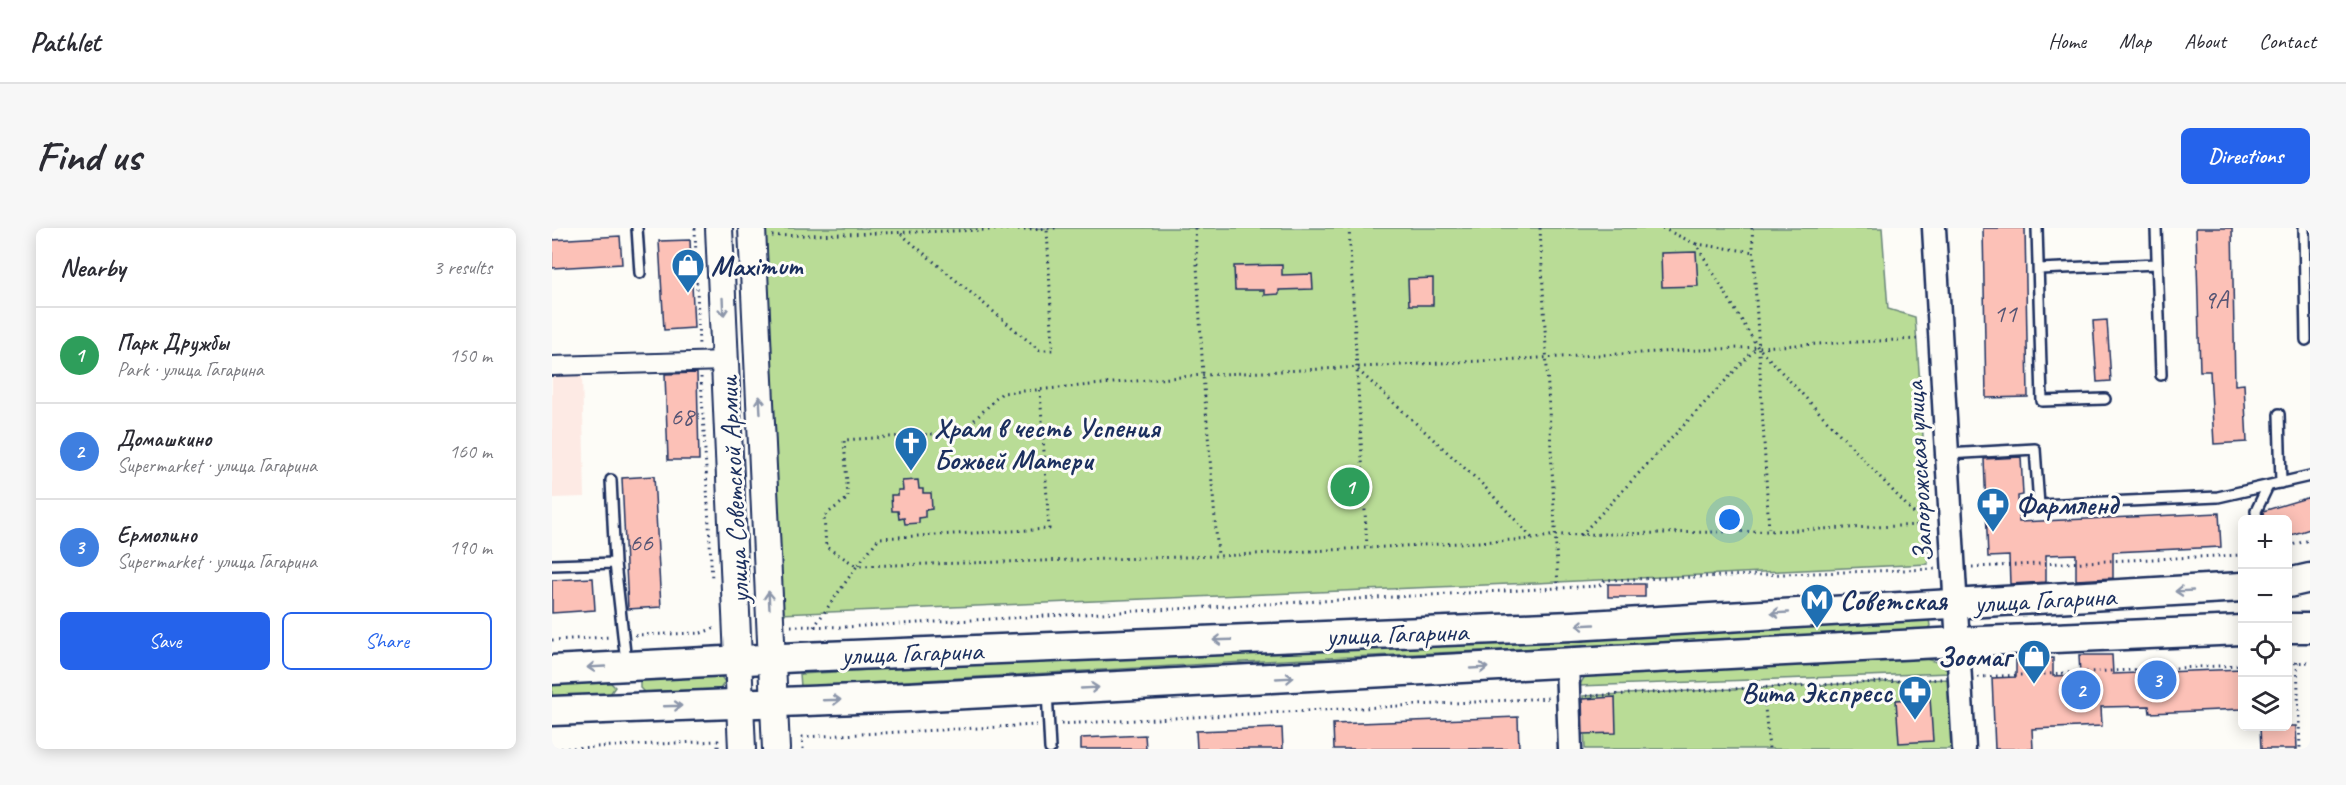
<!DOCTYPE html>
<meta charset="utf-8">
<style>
:root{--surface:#fff;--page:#f7f7f7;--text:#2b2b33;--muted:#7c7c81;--line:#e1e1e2;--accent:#2563eb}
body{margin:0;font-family:Caveat,sans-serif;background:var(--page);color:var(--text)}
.controls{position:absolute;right:18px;bottom:18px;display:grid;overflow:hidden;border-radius:9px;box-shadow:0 3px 15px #0003}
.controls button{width:54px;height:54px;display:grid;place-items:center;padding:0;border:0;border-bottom:2px solid var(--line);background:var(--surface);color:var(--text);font:30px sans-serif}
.you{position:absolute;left:1178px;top:292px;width:21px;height:21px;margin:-15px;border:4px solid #fff;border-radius:50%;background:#1a73e8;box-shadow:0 0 0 9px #1a73e833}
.badge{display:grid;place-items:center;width:39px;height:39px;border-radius:50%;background:var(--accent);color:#fff;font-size:20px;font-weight:700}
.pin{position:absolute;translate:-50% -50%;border:3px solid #fff;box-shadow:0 2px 6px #0006}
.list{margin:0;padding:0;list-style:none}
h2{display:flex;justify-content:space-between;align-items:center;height:78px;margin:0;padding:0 24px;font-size:26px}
h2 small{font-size:20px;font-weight:400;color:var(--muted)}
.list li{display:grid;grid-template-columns:39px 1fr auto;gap:18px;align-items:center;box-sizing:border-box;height:96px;padding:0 24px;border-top:2px solid var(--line)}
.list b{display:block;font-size:22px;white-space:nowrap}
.list p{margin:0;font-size:20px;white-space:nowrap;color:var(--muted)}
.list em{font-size:20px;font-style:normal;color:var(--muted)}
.actions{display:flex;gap:12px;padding:18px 24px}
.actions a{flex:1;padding:14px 0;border:2px solid var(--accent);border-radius:9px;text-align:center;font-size:21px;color:var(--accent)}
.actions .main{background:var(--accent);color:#fff}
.icon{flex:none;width:33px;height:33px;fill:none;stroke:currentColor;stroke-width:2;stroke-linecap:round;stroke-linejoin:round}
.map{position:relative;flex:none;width:1758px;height:521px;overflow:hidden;border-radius:9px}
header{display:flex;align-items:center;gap:36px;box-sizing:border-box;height:84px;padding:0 30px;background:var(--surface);border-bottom:2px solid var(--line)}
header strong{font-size:28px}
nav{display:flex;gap:33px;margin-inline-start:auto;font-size:21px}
.intro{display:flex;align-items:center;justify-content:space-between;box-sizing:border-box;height:144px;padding:0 36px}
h1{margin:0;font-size:42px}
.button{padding:15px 27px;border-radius:9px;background:var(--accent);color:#fff;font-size:21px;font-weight:700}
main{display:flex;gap:36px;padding:0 36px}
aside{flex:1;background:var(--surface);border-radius:9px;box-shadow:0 3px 15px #0003}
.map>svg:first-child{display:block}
.built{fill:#fdeae4}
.green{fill:#b9dc96;stroke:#6a867a;stroke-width:1.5}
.building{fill:#fcc1b7;stroke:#1b2f5e;stroke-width:1.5}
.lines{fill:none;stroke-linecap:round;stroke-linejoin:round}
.service-casing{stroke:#1b2f5e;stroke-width:14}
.minor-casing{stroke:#1b2f5e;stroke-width:22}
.tertiary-casing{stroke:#1b2f5e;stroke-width:27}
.secondary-casing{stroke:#1b2f5e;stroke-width:30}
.primary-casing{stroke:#1b2f5e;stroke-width:33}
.path{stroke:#1b2f5e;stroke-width:3;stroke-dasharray:1.5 4.5;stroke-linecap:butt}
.service{stroke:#fdfcf7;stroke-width:9}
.minor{stroke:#fdfcf7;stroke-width:18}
.tertiary{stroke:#fdfcf7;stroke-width:22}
.secondary{stroke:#fdfcf7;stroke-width:26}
.primary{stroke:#fdfcf7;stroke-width:28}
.oneway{stroke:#8c96aa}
.labels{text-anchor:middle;stroke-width:6;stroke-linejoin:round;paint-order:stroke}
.number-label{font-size:26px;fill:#535474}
.poi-label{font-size:28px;font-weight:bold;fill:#1b2f5e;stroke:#fdfcf7;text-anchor:start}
.street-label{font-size:28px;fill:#1b2f5e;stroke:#fdfcf7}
</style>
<header>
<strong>Pathlet</strong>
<nav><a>Home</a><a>Map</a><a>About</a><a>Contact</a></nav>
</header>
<div class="intro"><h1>Find us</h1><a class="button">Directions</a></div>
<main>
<aside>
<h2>Nearby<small>3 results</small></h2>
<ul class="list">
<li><span class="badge" style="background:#2e9e5b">1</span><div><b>Парк Дружбы</b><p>Park · улица Гагарина</p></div><em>150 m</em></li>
<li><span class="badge" style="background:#3f7fe0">2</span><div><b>Домашкино</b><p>Supermarket · улица Гагарина</p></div><em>160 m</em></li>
<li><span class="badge" style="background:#3f7fe0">3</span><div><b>Ермолино</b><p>Supermarket · улица Гагарина</p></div><em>190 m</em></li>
</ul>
<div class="actions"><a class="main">Save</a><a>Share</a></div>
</aside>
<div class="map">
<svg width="1758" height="521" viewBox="0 0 1758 521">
<rect width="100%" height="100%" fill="#fdfcf7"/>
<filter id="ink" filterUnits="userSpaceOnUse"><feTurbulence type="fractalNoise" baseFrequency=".0167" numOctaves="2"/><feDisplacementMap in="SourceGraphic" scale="12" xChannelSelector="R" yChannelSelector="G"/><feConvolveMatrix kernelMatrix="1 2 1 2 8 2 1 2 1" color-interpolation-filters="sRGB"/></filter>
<g filter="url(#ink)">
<path class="built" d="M 30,143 L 33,269 L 0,270 L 0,144 Z"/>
<path class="green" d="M 213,0 L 1330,0 L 1336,81 L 1363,89 L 1370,183 L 1376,336 L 984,355 L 228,386 Z
M 1377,391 L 1378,398 L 1374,402 L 692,434 L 249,459 L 248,446 L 692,421 Z
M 1374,431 L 1388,435 L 1398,445 L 1027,458 L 1033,448 L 1042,445 Z
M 168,447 L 173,454 L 168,461 L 92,464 L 88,460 L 88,454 L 92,451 Z
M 1396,451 L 1399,521 L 1033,521 L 1031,468 Z
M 57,453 L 63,459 L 58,466 L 0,469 L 0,456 Z"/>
<path class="building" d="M 1431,0 L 1473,0 L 1476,169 L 1434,170 Z
M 1644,0 L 1680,0 L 1683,157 L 1692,156 L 1695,214 L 1662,216 L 1658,143 L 1648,143 Z
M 68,8 L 70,36 L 0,40 L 0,12 Z
M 138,12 L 142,100 L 112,102 L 107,13 Z
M 1144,24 L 1146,58 L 1110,59 L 1109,25 Z
M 730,37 L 730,47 L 760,46 L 761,61 L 727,62 L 727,66 L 712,67 L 712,62 L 683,62 L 682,38 Z
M 881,50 L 881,77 L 857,77 L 856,51 Z
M 1555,92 L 1559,153 L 1545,154 L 1541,93 Z
M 145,145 L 147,232 L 116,232 L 113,146 Z
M 1469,229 L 1471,267 L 1466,268 L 1467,294 L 1667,285 L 1669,319 L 1561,324 L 1561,350 L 1524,352 L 1524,326 L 1494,327 L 1494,354 L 1458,356 L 1457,328 L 1436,329 L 1432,231 Z
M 102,248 L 109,379 L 76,381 L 70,250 Z
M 366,252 L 367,261 L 371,261 L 371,265 L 379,265 L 380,281 L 373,282 L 373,289 L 367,290 L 367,295 L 353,296 L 352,290 L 347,291 L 346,283 L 340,283 L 339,267 L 346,267 L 346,262 L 351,262 L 350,253 Z
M 1758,269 L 1758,301 L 1736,308 L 1736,291 L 1712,291 L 1711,283 Z
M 41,350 L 43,382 L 0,385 L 0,352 Z
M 1056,356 L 1093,356 L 1093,369 L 1056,369 Z
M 1527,427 L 1560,427 L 1561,446 L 1690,441 L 1690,481 L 1598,485 L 1597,478 L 1549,479 L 1550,498 L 1480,501 L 1481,521 L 1443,521 L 1440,450 L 1464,449 L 1464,431 L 1501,430 L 1501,448 L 1528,447 Z
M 1063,469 L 1064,505 L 1031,506 L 1030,471 Z
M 1378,470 L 1381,513 L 1347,515 L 1344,472 Z
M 966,489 L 967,521 L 782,521 L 781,496 Z
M 1708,498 L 1744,498 L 1745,521 L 1709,521 Z
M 730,500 L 731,521 L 645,521 L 644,503 Z
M 593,507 L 594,521 L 529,521 L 529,510 Z"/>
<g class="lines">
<g class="service-casing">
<path id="service" d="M 85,0 L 88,45
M 1485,0 L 1490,173 L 1553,171
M 1604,0 L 1609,147
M 1752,0 L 1754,112
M 1487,41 L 1605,36
M 1727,186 L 1729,255
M 1395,226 L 1483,221 L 1487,277 L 1666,269 L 1758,248
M 59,252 L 63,335 L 74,434
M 1705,292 L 1704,283 L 1716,258
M 0,337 L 63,335
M 495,463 L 498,521"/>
</g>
<g class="minor-casing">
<path id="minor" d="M 0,138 L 174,133"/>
</g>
<g class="tertiary-casing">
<path id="tertiary" d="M 1382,0 L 1412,521
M 1015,435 L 1018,521"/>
</g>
<g class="secondary-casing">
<path id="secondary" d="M 167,0 L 190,521
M 200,0 L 224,521"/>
</g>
<g class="primary-casing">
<path id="primary" d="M 1736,355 L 1758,350
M 1736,400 L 1758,400
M 0,442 L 250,429 L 1020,398 L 1690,359
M 0,483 L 357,469 L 1406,414 L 1690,402"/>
</g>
<path class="path" d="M 143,0 L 147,119
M 643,0 L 651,147 L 666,327
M 797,0 L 815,319
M 988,0 L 1006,360
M 1110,0 L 1144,16 L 1205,118 L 1373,297
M 1200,0 L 1217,303
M 349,6 L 487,122 L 501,122 L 495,0
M 220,8 L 506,0
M 1144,16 L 1202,24
M 806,142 L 931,257 L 980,310
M 149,149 L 160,352
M 488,162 L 497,301 L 327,310 L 305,338 L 274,319 L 272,288 L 296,270 L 292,212 L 410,204 L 450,165 L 651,147 L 1365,111
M 1029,307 L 1204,120
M 1736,318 L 1758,312
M 1420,339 L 1690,327
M 239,398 L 293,399 L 1006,360 L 1047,358 L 1053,352 L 1383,341
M 262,399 L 305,338 L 666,328 L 981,311 L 1003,307 L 1217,303 L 1373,297 L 1380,299
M 83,407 L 149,405 L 163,400 L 162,398
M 0,412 L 58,409
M 1745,434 L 1748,521
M 1736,435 L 1758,434
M 1426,449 L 1690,437
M 1211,459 L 1217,521
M 1034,468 L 1390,451
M 509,496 L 997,470
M 3,521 L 166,513 L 166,521
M 251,521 L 250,509 L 485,497"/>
<use href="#service" class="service"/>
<use href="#minor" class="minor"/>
<use href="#tertiary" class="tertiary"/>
<use href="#secondary" class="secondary"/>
<use href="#primary" class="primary"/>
</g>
<defs><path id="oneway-shaft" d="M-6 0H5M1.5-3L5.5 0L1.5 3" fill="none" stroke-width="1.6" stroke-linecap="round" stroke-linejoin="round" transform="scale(1.5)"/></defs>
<g class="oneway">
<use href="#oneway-shaft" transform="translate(171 79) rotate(87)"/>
<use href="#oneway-shaft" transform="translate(208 177) rotate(-93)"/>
<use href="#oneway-shaft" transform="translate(1632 363) rotate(177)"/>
<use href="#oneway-shaft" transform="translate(217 372) rotate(-93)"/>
<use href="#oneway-shaft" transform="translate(1228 385) rotate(177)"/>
<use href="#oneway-shaft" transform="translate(1033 397) rotate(177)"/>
<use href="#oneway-shaft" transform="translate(670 412) rotate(178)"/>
<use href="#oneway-shaft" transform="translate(44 439) rotate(177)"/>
<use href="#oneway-shaft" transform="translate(927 440) rotate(-3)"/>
<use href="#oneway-shaft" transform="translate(733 450) rotate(-3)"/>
<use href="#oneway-shaft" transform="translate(538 460) rotate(-3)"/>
<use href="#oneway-shaft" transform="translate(280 472) rotate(-2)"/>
<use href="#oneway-shaft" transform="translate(121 478) rotate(-2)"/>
</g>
</g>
<defs>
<g id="shop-pin" transform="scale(1.725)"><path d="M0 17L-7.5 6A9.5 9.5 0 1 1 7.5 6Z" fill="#1f6fb2" stroke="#fdfcf7"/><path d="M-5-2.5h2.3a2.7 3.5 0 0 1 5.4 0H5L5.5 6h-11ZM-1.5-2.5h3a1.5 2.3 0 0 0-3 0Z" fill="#fff"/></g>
<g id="church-pin" transform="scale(1.725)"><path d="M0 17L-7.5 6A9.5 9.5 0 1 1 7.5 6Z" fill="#1f6fb2" stroke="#fdfcf7"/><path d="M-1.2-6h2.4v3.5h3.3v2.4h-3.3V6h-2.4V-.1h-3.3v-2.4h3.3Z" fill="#fff"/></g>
<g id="pharmacy-pin" transform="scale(1.725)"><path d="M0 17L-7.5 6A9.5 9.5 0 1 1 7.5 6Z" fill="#1f6fb2" stroke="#fdfcf7"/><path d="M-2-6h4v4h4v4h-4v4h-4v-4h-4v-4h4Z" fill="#fff"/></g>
<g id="metro-pin" transform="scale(1.725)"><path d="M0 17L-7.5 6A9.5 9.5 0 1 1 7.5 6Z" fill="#1f6fb2" stroke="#fdfcf7"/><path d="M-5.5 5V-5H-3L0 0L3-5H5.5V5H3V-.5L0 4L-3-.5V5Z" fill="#fff"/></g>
</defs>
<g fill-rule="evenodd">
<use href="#shop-pin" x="136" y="37"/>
<use href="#church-pin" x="359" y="215"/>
<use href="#pharmacy-pin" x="1441" y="276"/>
<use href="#metro-pin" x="1265" y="372"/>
<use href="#shop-pin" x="1482" y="428"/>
<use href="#pharmacy-pin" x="1363" y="464"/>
</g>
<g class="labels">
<g class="number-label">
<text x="1664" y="80">9А</text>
<text x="1453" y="94">11</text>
<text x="130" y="197">68</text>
<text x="89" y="323">66</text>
</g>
<g class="poi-label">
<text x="159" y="47">Maximum</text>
<text x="382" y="209">Храм в честь Успения<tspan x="382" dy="32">Божьей Матери</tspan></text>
<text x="1464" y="286">Фармленд</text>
<text x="1288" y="382">Советская</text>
<text x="1459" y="438" text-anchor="end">Зоомаг</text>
<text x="1340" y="474" text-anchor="end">Вита Экспресс</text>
</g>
<g class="street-label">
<text transform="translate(1366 244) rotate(-93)" y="10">Запорожская улица</text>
<text transform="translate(181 262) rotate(-93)" y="10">улица Советской Армии</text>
<text transform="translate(1493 371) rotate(-3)" y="10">улица Гагарина</text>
<text transform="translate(845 405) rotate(-2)" y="10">улица Гагарина</text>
<text transform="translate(360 424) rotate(-2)" y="10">улица Гагарина</text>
</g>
</g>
</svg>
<div class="controls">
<button>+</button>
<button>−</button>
<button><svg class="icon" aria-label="locate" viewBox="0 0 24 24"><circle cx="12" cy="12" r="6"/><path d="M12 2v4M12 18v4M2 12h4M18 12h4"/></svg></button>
<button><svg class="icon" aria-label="layers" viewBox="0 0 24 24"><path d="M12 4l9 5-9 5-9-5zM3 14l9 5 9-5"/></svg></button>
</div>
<div class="you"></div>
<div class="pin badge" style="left:798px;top:259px;background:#2e9e5b">1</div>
<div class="pin badge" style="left:1529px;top:462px;background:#3f7fe0">2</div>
<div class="pin badge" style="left:1605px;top:452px;background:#3f7fe0">3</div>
</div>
</main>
